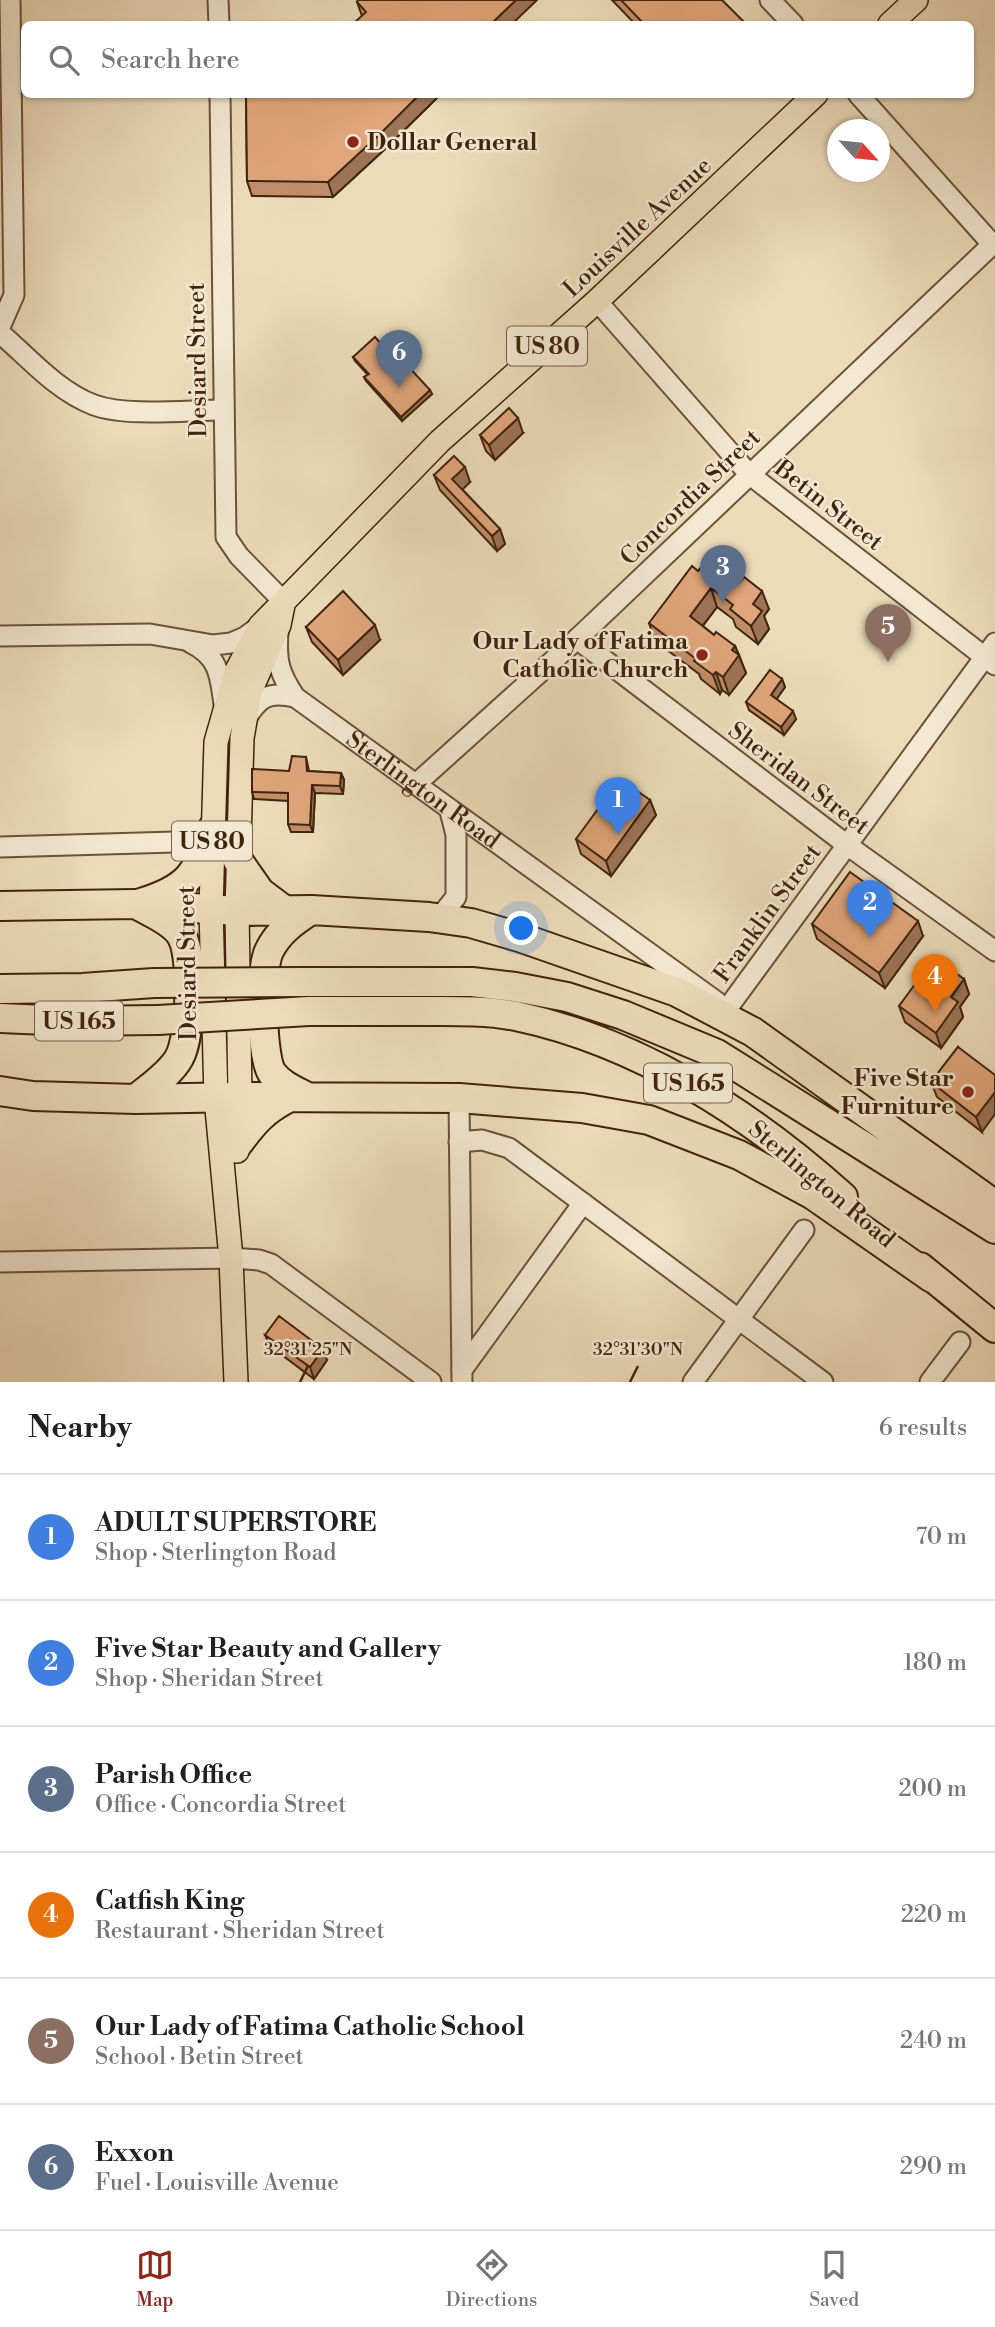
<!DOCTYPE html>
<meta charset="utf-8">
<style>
:root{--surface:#fff;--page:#f2f2f2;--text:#202124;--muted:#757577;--line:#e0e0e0;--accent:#8f2418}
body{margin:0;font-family:"Libre Bodoni",serif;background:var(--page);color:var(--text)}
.compass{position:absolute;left:827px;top:119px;width:63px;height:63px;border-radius:50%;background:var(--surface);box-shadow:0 2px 5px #0004;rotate:117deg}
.you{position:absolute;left:522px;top:929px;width:24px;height:24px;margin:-18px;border:5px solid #fff;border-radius:50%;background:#1a73e8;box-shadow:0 0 0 10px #1a73e833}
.badge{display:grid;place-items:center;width:46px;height:46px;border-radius:50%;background:var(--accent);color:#fff;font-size:23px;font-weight:700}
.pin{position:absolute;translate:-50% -58px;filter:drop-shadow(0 2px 4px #0008)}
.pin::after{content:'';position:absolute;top:37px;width:24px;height:21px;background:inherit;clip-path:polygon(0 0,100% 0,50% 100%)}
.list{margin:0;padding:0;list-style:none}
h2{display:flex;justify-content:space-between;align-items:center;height:91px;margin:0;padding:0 28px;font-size:30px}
h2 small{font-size:23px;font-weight:400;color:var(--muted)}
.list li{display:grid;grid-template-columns:46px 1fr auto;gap:21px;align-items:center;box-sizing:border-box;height:126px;padding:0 28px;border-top:2px solid var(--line)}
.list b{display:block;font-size:26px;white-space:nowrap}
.list p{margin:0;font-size:23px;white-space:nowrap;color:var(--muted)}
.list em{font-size:23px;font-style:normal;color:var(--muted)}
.icon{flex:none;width:38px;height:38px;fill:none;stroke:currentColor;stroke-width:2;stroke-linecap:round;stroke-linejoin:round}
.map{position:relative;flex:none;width:995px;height:1382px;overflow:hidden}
.search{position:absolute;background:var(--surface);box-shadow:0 2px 5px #0004;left:21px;right:21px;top:21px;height:77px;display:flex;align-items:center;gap:18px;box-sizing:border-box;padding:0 24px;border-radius:10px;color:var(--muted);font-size:26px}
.sheet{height:847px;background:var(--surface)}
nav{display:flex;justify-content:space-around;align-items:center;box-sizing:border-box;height:98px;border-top:2px solid var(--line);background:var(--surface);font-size:19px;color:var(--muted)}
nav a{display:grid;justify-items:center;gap:4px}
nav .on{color:var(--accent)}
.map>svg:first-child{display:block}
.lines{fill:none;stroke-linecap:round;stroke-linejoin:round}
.minor-casing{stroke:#6b5238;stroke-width:23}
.major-casing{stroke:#40240d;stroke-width:26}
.highway-casing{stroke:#40240d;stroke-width:32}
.minor{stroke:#f3e8d2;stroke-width:19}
.major{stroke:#ecdbb9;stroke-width:23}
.highway{stroke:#ecdbb9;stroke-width:28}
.highway-bridge-casing{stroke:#40240d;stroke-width:32;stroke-linecap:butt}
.highway-bridge{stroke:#ecdbb9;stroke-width:28}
.wall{fill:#c18e69;stroke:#40240d;stroke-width:2}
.shaded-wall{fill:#9d7455;stroke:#40240d;stroke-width:2}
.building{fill:#e0a57a;stroke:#40240d;stroke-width:2}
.ticks{fill:none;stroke:#40240d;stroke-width:2.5}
.poi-dot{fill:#8f2418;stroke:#f3e8d2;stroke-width:2.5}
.labels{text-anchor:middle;stroke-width:5;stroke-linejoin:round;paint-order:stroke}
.shield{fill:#f3e8d2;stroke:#765f48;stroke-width:2}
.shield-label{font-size:23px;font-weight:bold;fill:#40240d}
.poi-label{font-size:24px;font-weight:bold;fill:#40240d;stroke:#f3e8d2;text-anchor:end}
.street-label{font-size:24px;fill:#40240d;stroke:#f3e8d2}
.ticks-label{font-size:18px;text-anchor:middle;fill:#40240d;stroke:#f3e8d2;stroke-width:5;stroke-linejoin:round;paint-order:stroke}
</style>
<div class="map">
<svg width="995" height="1382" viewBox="0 0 995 1382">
<rect width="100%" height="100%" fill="#ecdbb9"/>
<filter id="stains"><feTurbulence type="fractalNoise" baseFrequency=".00286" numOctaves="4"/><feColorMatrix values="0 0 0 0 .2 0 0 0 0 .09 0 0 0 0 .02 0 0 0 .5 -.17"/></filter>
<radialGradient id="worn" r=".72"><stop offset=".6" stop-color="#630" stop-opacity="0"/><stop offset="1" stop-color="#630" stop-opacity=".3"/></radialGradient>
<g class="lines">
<g class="minor-casing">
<g id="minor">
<path d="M 218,0 L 219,24"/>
<path d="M 770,0 L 793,24"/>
<path d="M 220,94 L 226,537 L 239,556 L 284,602"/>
<path d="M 858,94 L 992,244"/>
<path d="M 597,301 L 749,474 L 995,665"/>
<path d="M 0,327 L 14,295 L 10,0"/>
<path d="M 0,333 C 29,358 57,391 94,405 C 127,417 187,410 223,410"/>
<path id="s1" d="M 278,633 C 276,661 279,673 295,697 L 717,1002"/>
<path d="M 0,636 L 150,634 L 213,645 L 231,643 L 245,637 L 260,626"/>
<path d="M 577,639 L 847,845 L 995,951"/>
<path d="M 191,643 C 222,658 220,680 225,711"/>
<path d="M 245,720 C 259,697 268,691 295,697"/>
<path d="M 416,784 L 577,639 L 995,242"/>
<path d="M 0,847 L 175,842"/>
<path d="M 430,916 L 443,913 L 456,897 L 456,835 L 450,811"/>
<path d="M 727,1009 L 995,643"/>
<path d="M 459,1098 L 462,1382"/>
<path d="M 459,1142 L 482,1140 L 509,1148 L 823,1382"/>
<path d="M 0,1262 L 231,1258 L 259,1260 L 271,1264 L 431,1382"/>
<path d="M 462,1370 L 583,1203"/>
<path d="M 693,1382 L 804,1230"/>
<path d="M 930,1382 L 960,1342"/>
</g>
</g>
<g class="major-casing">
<path id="major" d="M 890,24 L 916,0
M 237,1151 L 240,1097 L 237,911 L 242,738 L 250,692 L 279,625 L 283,605
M 236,1382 L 231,1258 L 216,1098 L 211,909 L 216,742 L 236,672 L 260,626 L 440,441 L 597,301 L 816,94"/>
</g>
<g class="highway-casing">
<path id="highway" d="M 237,859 L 260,892 L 284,910
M 141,903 C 190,888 196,874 213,828
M 0,906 L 135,904 L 237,911 L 311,910 L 429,917 L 471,923 L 519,937 L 677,992 L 753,1032 L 995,1205
M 306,982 L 472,982 L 515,987 L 567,997 L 623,1015 L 717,1054 L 995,1229
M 0,989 L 82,988 L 154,983
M 309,1011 C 346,1011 383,1011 421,1011 C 452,1011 485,1010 516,1016 C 639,1042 751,1114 843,1197
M 0,1018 L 68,1021 L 158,1020
M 0,1091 L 33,1096 L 136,1099 L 240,1097 L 459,1098 L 582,1108 L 649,1120 L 739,1155 L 813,1195 L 932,1278
M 307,1097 C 294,1090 281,1085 272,1073 C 261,1056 260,970 269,951 C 278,932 294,921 311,910
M 136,1099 C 150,1087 170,1074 179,1058 C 191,1037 194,955 181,935 C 173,922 154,914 141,907
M 237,1145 C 254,1122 264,1110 290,1097
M 920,1267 L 995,1328"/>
</g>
<use href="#minor" class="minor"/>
<use href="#major" class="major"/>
<use href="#highway" class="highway"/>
<g class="highway-bridge-casing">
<path id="highway-bridge" d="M 154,983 L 306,982
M 158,1020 L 309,1011"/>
</g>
<use href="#highway-bridge" class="highway-bridge"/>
</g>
<path class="wall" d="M 612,0 L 722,0 L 744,24 L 635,24 Z
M 357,2 L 512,24 L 362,16 Z
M 246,94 L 441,94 L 384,150 L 333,197 L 252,196 L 247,181 Z
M 390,354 L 432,394 L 402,421 L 366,381 L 364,377 L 368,375 L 355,361 L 353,357 Z
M 523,433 L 495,460 L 486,451 L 480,435 Z
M 434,475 L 470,482 L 462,489 L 500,529 L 505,544 L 497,551 L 440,490 Z
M 727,564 L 730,573 L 769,609 L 764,616 L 769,629 L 758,644 L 736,627 L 733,619 L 717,607 L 703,626 L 714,635 L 735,646 L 739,655 L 746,673 L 729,695 L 722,690 L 720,694 L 701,679 L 699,674 L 655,641 L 649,623 Z
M 306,627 L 380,640 L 343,675 L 312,642 Z
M 782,679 L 785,687 L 776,699 L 796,719 L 784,735 L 749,710 L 746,702 Z
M 306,757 L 309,771 L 341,773 L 344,780 L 343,794 L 315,793 L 313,832 L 291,832 L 288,824 L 288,801 L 254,799 L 252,792 L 289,771 Z
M 650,800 L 656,815 L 611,876 L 581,854 L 576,839 Z
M 812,924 L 923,936 L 885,988 L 817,939 Z
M 924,978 L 964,979 L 969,994 L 960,1007 L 963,1017 L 941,1048 L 905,1022 L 899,1006 Z
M 958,1047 L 982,1132 L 937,1097 L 931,1082 Z
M 265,1335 L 327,1360 L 314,1379 L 270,1346 Z"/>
<path class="shaded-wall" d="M 516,0 L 537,0 L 512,24 L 491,24 Z
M 420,94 L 441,94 L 384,150 L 333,197 L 328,182 Z
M 430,390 L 432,394 L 402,421 L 401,417 Z
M 518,418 L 523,433 L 495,460 L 489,445 Z
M 465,467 L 470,482 L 458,494 L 452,479 Z
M 500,529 L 505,544 L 497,551 L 492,536 Z
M 711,588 L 717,607 L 696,634 L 690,616 Z
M 762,591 L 769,609 L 764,616 L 769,629 L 758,644 L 751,626 L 753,604 Z
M 375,625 L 380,640 L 343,675 L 338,660 Z
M 735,646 L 746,673 L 729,695 L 723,677 L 732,650 Z
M 716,672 L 722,690 L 720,694 L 713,675 Z
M 782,679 L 785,687 L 774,703 L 771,695 Z
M 793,711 L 796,719 L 784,735 L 781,727 Z
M 341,773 L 344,780 L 343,794 L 340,786 Z
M 312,785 L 315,793 L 313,832 L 310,825 Z
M 650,800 L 656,815 L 611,876 L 606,861 Z
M 918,921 L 923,936 L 885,988 L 879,973 Z
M 964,979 L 969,994 L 960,1007 L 963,1017 L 941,1048 L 936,1033 L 951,997 Z
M 995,1092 L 995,1114 L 982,1132 L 976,1117 Z
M 323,1349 L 327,1360 L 314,1379 L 310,1367 Z"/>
<path class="building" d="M 358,0 L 516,0 L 491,24 L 353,24 L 366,12 L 357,2 Z
M 621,0 L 722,0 L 743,21 L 739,24 L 661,24 L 660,23 L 659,24 L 644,24 Z
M 246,94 L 420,94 L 379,135 L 328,182 L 247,181 Z
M 375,337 L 390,354 L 394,351 L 430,390 L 401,417 L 364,377 L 369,374 L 353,357 Z
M 509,408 L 518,418 L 489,445 L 480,435 Z
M 454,456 L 465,467 L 452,479 L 500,529 L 492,536 L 434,475 Z
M 712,553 L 727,564 L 724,568 L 741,581 L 744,577 L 762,591 L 753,604 L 762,611 L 751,626 L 730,609 L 733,605 L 711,588 L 690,616 L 714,635 L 716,632 L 735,646 L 732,650 L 739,655 L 723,677 L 716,672 L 713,675 L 694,661 L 696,659 L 649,623 L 692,566 L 698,571 Z
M 343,591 L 375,625 L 338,660 L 306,627 Z
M 770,670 L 782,679 L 771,695 L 793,711 L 781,727 L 746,702 Z
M 292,756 L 306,757 L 307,771 L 341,773 L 340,786 L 312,785 L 310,825 L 288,824 L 288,793 L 252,792 L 252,769 L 289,771 Z
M 620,779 L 650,800 L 606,861 L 576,839 Z
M 850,872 L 918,921 L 879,973 L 812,924 Z
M 937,960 L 964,979 L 951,997 L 958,1002 L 936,1033 L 899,1006 L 921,976 L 924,978 Z
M 958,1047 L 995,1075 L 995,1092 L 976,1117 L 931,1082 Z
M 279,1316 L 323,1349 L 310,1367 L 265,1335 Z"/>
<path class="ticks" d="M 300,1382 L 308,1366M 630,1382 L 638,1366"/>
<g class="poi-dot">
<circle cx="353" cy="142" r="7"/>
<circle cx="702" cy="655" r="7"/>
<circle cx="968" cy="1092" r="7"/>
</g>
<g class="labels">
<g class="shield">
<rect x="507" y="326.5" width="80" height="39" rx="5"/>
<rect x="172" y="821.5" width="80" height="39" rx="5"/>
<rect x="35" y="1001.5" width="88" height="39" rx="5"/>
<rect x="644" y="1063.5" width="88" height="39" rx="5"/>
</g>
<g class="shield-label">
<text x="547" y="354">US 80</text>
<text x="212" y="849">US 80</text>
<text x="79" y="1029">US 165</text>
<text x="688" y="1091">US 165</text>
</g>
<g class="poi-label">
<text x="367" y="150" text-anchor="start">Dollar General</text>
<text x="688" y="649">Our Lady of Fatima<tspan x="688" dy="28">Catholic Church</tspan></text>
<text x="954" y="1086">Five Star<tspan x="954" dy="28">Furniture</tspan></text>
</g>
<g class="street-label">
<text transform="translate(637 227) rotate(-43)" y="8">Louisville Avenue</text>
<text transform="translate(197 360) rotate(-91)" y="8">Desiard Street</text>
<text transform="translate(690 497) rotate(-44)" y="8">Concordia Street</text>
<text transform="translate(829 505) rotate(38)" y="8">Betin Street</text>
<text transform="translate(799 778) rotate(37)" y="8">Sheridan Street</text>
<text dy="8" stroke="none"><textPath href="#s1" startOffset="226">Sterlington Road</textPath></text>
<text transform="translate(767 913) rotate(-54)" y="8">Franklin Street</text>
<text transform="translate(187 963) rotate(-91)" y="8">Desiard Street</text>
<text transform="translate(822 1184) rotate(40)" y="8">Sterlington Road</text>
</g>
</g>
<g class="ticks-label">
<text x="308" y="1355">32°31'25"N</text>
<text x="638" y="1355">32°31'30"N</text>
</g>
<rect width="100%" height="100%" filter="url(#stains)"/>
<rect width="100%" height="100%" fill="url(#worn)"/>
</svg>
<svg class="compass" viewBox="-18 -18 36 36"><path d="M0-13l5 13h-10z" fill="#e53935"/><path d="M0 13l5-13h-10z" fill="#757577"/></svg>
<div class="you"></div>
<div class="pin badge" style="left:618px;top:835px;background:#3f7fe0">1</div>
<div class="pin badge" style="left:870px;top:938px;background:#3f7fe0">2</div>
<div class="pin badge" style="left:723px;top:603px;background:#5c6f8a">3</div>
<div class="pin badge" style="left:935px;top:1012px;background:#e8710a">4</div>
<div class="pin badge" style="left:888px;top:662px;background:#8d6e63">5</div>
<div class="pin badge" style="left:399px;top:388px;background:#5c6f8a">6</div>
<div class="search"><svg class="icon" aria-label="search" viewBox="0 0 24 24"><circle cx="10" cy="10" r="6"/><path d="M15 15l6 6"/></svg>Search here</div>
</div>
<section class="sheet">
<h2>Nearby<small>6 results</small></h2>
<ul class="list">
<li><span class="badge" style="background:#3f7fe0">1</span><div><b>ADULT SUPERSTORE</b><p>Shop · Sterlington Road</p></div><em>70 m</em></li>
<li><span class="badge" style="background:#3f7fe0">2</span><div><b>Five Star Beauty and Gallery</b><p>Shop · Sheridan Street</p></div><em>180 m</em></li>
<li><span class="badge" style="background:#5c6f8a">3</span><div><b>Parish Office</b><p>Office · Concordia Street</p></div><em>200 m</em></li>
<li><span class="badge" style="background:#e8710a">4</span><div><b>Catfish King</b><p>Restaurant · Sheridan Street</p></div><em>220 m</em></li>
<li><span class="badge" style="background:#8d6e63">5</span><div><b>Our Lady of Fatima Catholic School</b><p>School · Betin Street</p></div><em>240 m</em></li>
<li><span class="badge" style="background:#5c6f8a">6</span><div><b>Exxon</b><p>Fuel · Louisville Avenue</p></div><em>290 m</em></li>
</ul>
</section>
<nav>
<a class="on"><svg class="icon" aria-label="map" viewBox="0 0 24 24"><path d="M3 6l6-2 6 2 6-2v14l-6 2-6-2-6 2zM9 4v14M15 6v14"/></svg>Map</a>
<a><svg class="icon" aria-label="directions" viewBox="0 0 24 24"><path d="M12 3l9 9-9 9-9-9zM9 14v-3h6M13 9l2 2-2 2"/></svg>Directions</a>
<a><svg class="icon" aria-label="saved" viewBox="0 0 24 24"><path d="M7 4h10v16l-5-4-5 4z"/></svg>Saved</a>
</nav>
